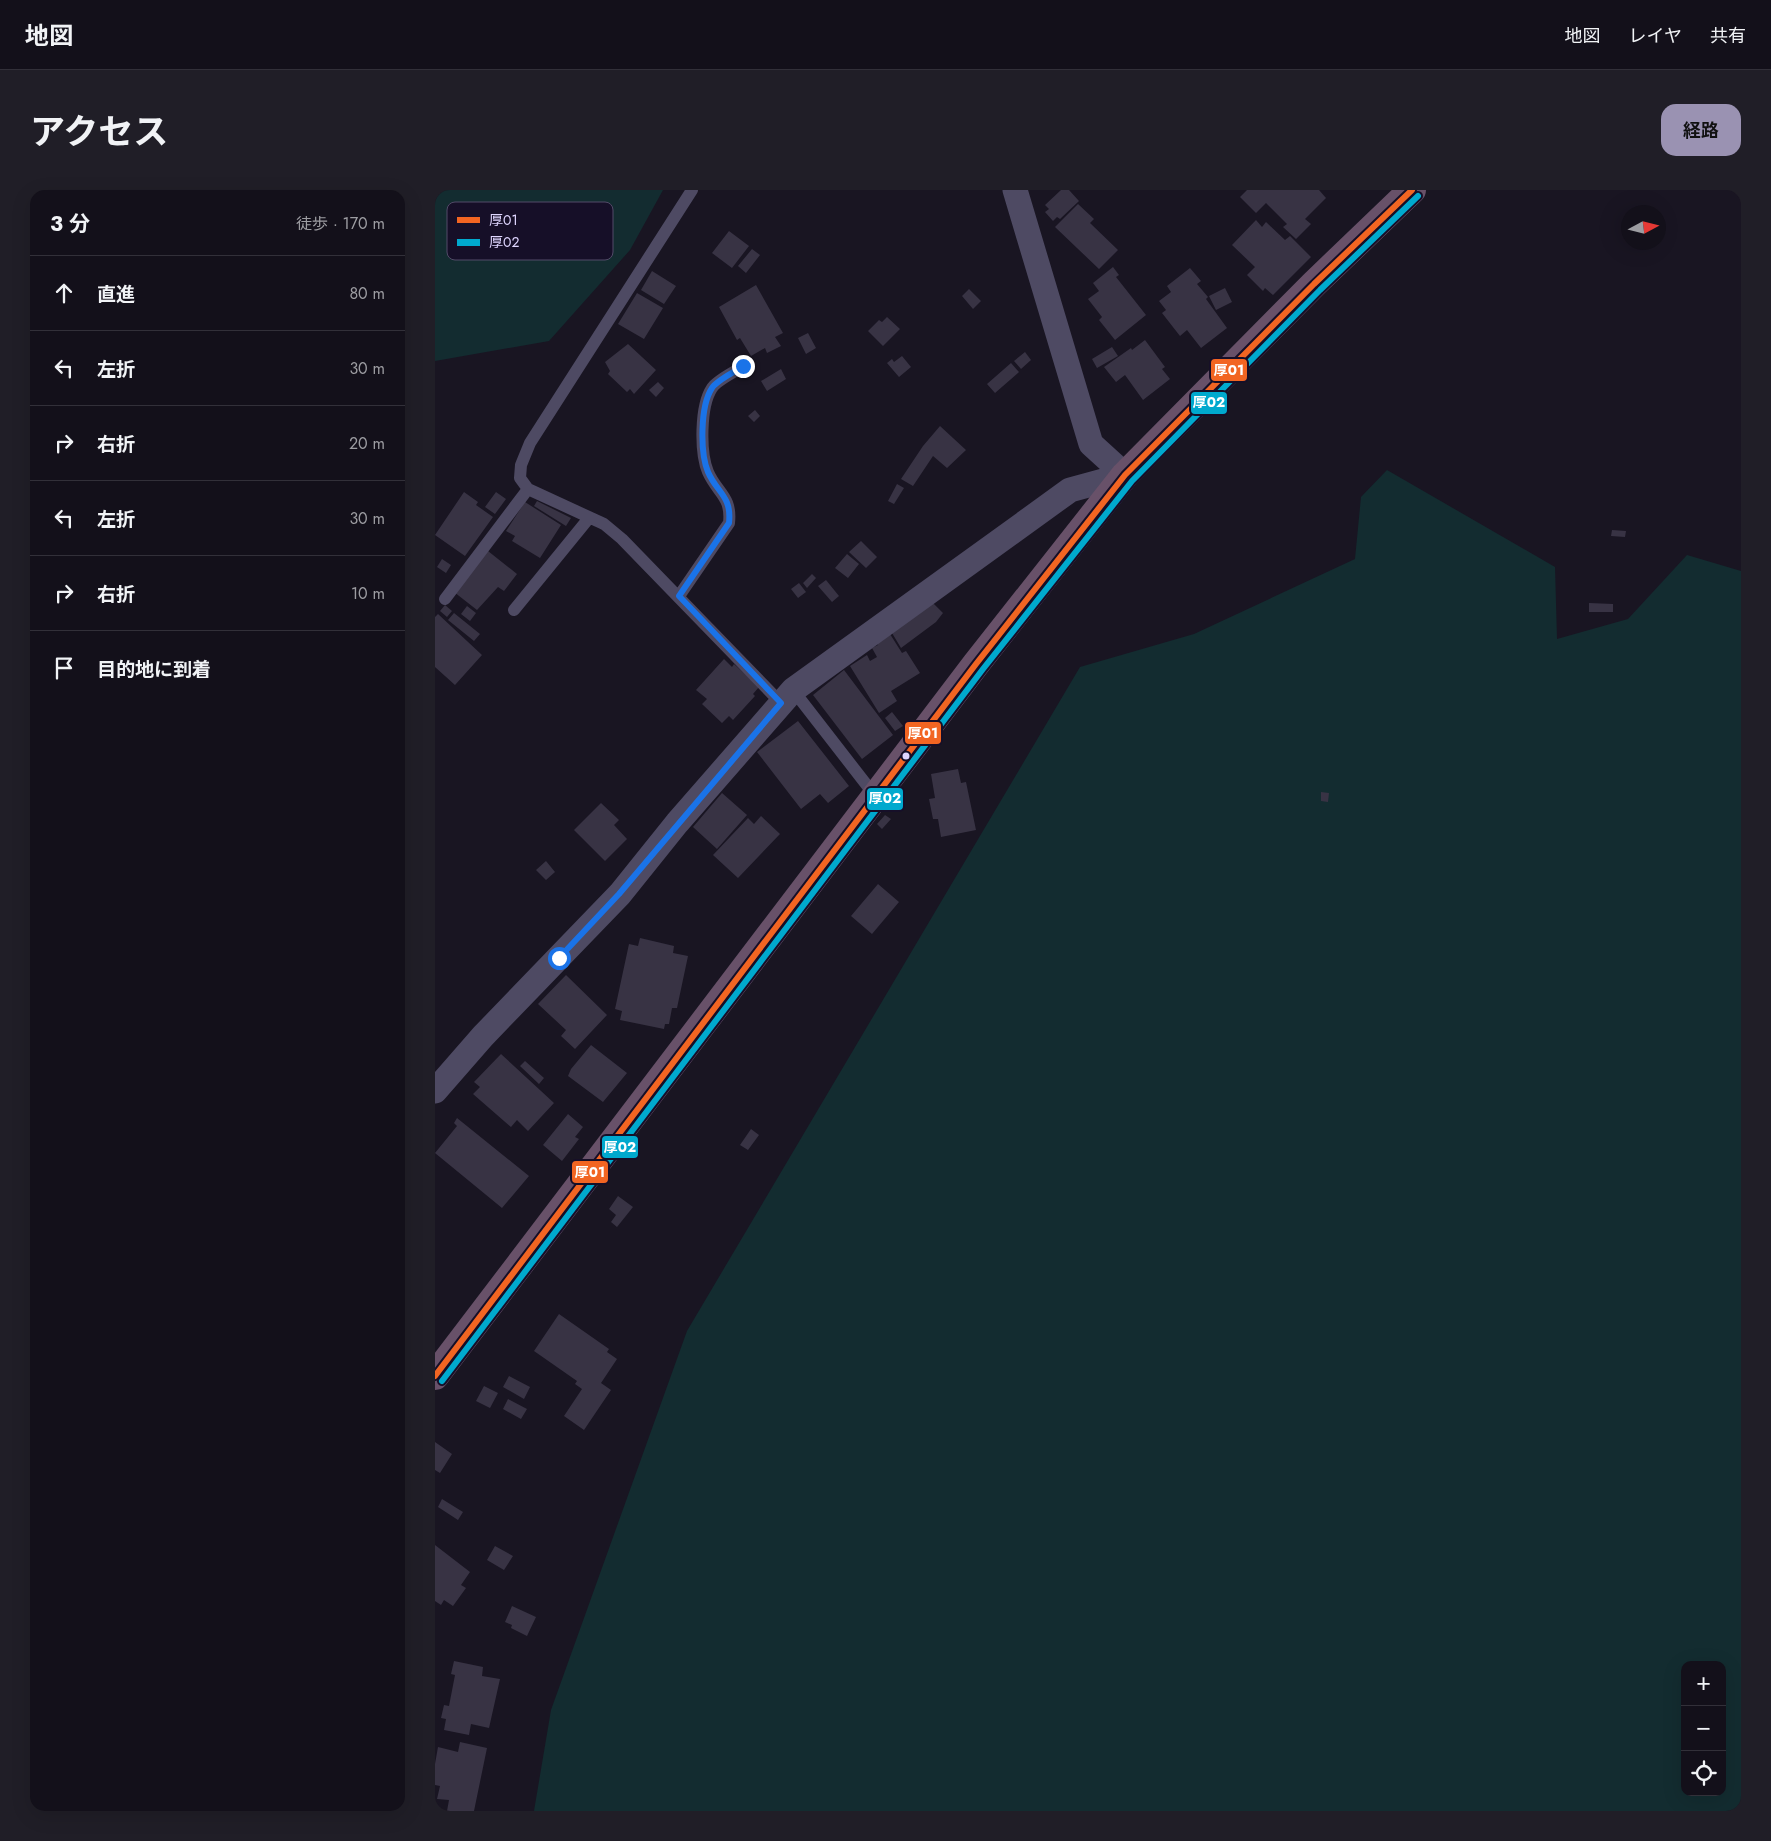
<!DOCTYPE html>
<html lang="ja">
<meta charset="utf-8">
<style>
:root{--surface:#13101a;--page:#201e27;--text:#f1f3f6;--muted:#9d9da2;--line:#323039;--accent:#9a92b2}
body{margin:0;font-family:Jost,"Noto Sans JP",sans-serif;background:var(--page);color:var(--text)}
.controls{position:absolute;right:15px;bottom:15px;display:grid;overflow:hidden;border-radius:10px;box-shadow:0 5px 20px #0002}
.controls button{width:45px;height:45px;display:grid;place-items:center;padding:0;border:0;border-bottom:1px solid var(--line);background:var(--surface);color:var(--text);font:25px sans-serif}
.compass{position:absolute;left:1186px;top:15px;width:45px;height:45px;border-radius:50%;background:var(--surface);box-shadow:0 5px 20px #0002;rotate:83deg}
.stop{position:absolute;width:15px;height:15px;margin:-11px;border:4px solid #1a73e8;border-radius:50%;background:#fff}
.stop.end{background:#1a73e8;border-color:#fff;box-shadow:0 1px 5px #0008}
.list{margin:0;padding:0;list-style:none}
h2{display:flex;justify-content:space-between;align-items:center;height:65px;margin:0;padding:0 20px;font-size:21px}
h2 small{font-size:16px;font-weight:400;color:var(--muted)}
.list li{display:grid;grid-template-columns:32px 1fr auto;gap:15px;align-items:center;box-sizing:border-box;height:75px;padding:0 20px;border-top:1px solid var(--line)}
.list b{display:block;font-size:19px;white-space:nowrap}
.list em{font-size:16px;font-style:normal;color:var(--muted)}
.icon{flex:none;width:28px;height:28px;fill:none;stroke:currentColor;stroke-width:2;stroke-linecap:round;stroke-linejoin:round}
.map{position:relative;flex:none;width:1306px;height:1621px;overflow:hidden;border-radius:15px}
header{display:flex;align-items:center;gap:30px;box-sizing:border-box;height:70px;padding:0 25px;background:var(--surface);border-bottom:1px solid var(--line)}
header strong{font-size:24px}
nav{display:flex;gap:28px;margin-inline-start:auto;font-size:18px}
.intro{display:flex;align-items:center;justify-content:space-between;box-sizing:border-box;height:120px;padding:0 30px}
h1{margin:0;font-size:35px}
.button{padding:12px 22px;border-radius:15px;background:var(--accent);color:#111;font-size:18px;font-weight:700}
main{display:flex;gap:30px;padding:0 30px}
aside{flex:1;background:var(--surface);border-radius:15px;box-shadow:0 5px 20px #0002}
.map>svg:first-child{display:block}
.green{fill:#132c30;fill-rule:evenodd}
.building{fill:#383344}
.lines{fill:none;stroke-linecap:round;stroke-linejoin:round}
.lane{stroke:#4e4a63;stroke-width:12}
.street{stroke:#4e4a63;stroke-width:25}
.highway{stroke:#685169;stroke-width:28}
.bus-1-casing{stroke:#160f28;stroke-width:10}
.bus-2-casing{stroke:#160f28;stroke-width:10}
.bus-1{stroke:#f26522;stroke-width:6}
.bus-2{stroke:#00a9ce;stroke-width:6}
.route{stroke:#1a73e8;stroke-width:6}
.bus-dot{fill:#dfd6ff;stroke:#160f28;stroke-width:2}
.key{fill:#160f28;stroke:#524b68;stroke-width:1}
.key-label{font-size:14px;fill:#dfd6ff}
.line-badge{stroke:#160f28;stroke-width:2}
.badge-label{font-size:14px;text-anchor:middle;font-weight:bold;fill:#fff}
</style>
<header>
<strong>地図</strong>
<nav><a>地図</a><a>レイヤ</a><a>共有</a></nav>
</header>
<div class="intro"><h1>アクセス</h1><a class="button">経路</a></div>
<main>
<aside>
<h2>3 分<small>徒歩 · 170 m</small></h2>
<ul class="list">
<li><svg class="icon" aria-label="ahead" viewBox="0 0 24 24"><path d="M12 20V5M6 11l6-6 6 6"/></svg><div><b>直進</b></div><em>80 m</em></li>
<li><svg class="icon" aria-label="left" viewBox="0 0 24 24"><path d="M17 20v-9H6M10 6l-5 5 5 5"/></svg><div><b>左折</b></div><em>30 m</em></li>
<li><svg class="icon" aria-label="right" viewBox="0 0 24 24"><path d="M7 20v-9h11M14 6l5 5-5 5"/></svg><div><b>右折</b></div><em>20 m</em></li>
<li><svg class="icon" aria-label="left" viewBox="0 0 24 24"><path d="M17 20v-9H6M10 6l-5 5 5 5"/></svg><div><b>左折</b></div><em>30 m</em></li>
<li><svg class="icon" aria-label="right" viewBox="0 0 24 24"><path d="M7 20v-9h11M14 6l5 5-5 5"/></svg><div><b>右折</b></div><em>10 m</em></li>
<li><svg class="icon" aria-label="arrive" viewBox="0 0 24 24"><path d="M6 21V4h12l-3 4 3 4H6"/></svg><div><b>目的地に到着</b></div></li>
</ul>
</aside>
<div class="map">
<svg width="1306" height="1621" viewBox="0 0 1306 1621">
<rect width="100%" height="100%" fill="#191522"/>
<path class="green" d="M 0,0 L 228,0 L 195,60 L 114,151 L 0,171 Z
M 952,280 L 1120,377 L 1122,449 L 1193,429 L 1252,365 L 1306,381 L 1306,1621 L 99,1621 L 116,1520 L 252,1141 L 645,477 L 759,444 L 920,369 L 926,307 ZM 1250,1475 L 1287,1475 L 1287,1602 L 1250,1602 Z"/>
<path class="building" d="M 626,0 L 634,0 L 644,11 L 625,29 L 622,27 L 618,31 L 610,22 L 614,19 L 610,15 Z
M 812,0 L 884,0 L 891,8 L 870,29 L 876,34 L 861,49 L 848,37 L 852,34 L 831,13 L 821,23 L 805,7 Z
M 643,14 L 659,29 L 655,33 L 683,60 L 664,79 L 620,37 Z
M 821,30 L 827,37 L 831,32 L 850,50 L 855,46 L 876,67 L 838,105 L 830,98 L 828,101 L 812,85 L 820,77 L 797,55 Z
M 294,41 L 314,56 L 297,78 L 277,63 Z
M 317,59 L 325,65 L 311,83 L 303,76 Z
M 678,77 L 684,85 L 681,87 L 711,125 L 680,150 L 664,130 L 667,127 L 653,109 L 664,101 L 658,93 Z
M 755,78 L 766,91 L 762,94 L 773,107 L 771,109 L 792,138 L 766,158 L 752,140 L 745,146 L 727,123 L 731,120 L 724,111 L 736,102 L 732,96 Z
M 217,81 L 241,96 L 229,114 L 206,100 Z
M 321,95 L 348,143 L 340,147 L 346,156 L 332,163 L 330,158 L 316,166 L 305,148 L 302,150 L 284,117 Z
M 790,98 L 797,112 L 781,120 L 774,106 Z
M 534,99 L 546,111 L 538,119 L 527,106 Z
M 202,103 L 228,118 L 209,149 L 183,134 Z
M 452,127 L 465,139 L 448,156 L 433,141 L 444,130 L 447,132 Z
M 373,143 L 381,158 L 371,164 L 363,148 Z
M 710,150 L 730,177 L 727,179 L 735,189 L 708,210 L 690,185 L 681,192 L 669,177 L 696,158 L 697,160 Z
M 193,154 L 221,180 L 199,204 L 195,199 L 192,202 L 173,184 L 175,181 L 170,172 Z
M 677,157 L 683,166 L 662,178 L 657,169 Z
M 590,162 L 596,170 L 586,179 L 579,171 Z
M 467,166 L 476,177 L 464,187 L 452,173 L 457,169 L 459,172 Z
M 576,173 L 584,182 L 560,203 L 552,194 Z
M 346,179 L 351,189 L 332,201 L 326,191 Z
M 223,192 L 229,198 L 221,207 L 214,200 Z
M 320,220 L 325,226 L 319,232 L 313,226 Z
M 505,236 L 531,260 L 512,278 L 498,266 L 478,296 L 466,289 L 488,256 Z
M 462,294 L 469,298 L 459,314 L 453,311 Z
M 29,302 L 43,312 L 41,315 L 58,327 L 30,366 L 0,345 Z
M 61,302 L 71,309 L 60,324 L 50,317 Z
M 102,311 L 136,328 L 131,336 L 99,316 Z
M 90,312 L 126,335 L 105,368 L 77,351 L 80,346 L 71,341 Z
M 1177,340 L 1191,341 L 1190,347 L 1176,346 Z
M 426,351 L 442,367 L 431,378 L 414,362 Z
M 53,361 L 82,384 L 69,401 L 63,397 L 42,420 L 19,402 Z
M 412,364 L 424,374 L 413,388 L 400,378 Z
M 7,369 L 16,375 L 11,383 L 2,377 Z
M 377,384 L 381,388 L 372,398 L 368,393 Z
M 391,390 L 404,406 L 397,412 L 383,396 Z
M 364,393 L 371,402 L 363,408 L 356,399 Z
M 498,413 L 508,423 L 501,432 L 466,458 L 457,443 Z
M 1154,413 L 1178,414 L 1178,422 L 1154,422 Z
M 10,415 L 17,421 L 12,427 L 5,421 Z
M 32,416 L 41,423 L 35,431 L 26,424 Z
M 19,423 L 45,444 L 39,451 L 13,430 Z
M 3,424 L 47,465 L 20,495 L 0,477 L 0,427 Z
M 455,444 L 467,463 L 471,461 L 485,483 L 456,501 L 462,511 L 444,523 L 415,476 L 432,465 L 435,471 L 442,467 L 437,458 L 443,455 L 441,452 Z
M 289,469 L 297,477 L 299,474 L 324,497 L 318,504 L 320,506 L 298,530 L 294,526 L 287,533 L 267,514 L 272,509 L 261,500 Z
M 409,480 L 458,545 L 427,569 L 378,505 Z
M 457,522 L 468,536 L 460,541 L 450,528 Z
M 363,531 L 414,596 L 393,613 L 385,604 L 366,619 L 322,562 Z
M 523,579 L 526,593 L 531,592 L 541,640 L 506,647 L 503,629 L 498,629 L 494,609 L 500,608 L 496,584 Z
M 886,602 L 894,603 L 893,612 L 886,611 Z
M 287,603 L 312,625 L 282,659 L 258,637 Z
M 166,613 L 184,630 L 179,635 L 192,649 L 170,671 L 139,640 Z
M 450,625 L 456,629 L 447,639 L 442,634 Z
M 326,626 L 345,644 L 303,688 L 278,665 L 313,628 L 319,634 Z
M 111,671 L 120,682 L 111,690 L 101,680 Z
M 443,694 L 464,712 L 437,744 L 416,726 Z
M 205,748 L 239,756 L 238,763 L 253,766 L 242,818 L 237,818 L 234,834 L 230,834 L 229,839 L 185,830 L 187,821 L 180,819 L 194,754 L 203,756 Z
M 131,785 L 172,825 L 140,859 L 126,846 L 131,840 L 103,814 Z
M 156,855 L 192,883 L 168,912 L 133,886 L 136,879 Z
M 66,864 L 119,913 L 93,941 L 82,930 L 76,937 L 38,904 L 45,897 L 39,892 Z
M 90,871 L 109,888 L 104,894 L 85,876 Z
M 133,924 L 148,937 L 140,947 L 144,949 L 127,971 L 108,955 Z
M 22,928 L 94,986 L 67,1018 L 0,963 L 22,936 L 19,933 Z
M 316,939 L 324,945 L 313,960 L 305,955 Z
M 183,1006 L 198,1017 L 182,1037 L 176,1032 L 181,1025 L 174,1019 Z
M 124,1124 L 174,1159 L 172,1162 L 182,1169 L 166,1193 L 176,1200 L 149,1240 L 129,1226 L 147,1199 L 140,1194 L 142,1191 L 99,1161 Z
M 74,1186 L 95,1197 L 89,1209 L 68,1197 Z
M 49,1196 L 63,1203 L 55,1218 L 41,1211 Z
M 73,1209 L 92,1219 L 86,1229 L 68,1219 Z
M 0,1252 L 17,1264 L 5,1283 L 0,1280 Z
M 7,1309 L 28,1322 L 23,1330 L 3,1317 Z
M 0,1355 L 35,1382 L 26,1395 L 31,1398 L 18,1416 L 9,1410 L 6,1415 L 0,1411 Z
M 60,1356 L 78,1366 L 69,1380 L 52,1370 Z
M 77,1416 L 101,1427 L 92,1446 L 76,1438 L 77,1435 L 70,1432 Z
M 19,1471 L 48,1477 L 47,1486 L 65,1489 L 54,1538 L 36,1534 L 34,1545 L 9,1540 L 11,1529 L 6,1528 L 9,1515 L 14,1516 L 20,1485 L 16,1484 Z
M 25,1552 L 52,1558 L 39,1621 L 12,1621 L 14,1610 L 2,1609 L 5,1596 L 0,1595 L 0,1574 L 3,1557 L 23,1562 Z"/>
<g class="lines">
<path class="lane" d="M 257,0 L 95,253 L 86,275 L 85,288 L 93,299 L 169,334 L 187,349 L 346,513
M 244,406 L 294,333 C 297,306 282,303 273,282 C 265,263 265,216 277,198 C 282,190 300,182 308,176
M 10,409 L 93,299
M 79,420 L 154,328
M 358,500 L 441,607"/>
<path class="street" d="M 0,901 L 48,846 L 185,704 L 242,633 L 358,500 L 635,300 L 690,285 L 656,254 L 580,0"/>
<path class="highway" d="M 0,1186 L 541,474 L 690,285 L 879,94 L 977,0"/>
<g class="bus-1-casing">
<path id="bus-1" d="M 0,1186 L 541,474 L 690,285 L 879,94 L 977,0"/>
</g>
<g class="bus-2-casing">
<path id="bus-2" d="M 7,1191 L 548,479 L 697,291 L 885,100 L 983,6"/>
</g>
<use href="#bus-1" class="bus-1"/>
<use href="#bus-2" class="bus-2"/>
</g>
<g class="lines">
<path class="route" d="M 124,768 L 184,704 L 346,513 L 244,406 L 294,333 C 297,306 282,303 273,282 C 265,263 265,216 277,198 C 282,190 300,182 308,176"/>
</g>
<circle class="bus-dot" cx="471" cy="566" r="4.5"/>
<rect x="12" y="12" width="166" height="58" rx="8" class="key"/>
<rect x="22" y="27" width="23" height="6" fill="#f26522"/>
<rect x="22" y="49" width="23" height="7" fill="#00a9ce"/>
<g class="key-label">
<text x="54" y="35">厚01</text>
<text x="54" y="57">厚02</text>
</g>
<g class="line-badge">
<rect x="775" y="168" width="38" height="24" rx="5" fill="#f26522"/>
<rect x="755" y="201" width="38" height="24" rx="5" fill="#00a9ce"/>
<rect x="469" y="531" width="38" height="24" rx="5" fill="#f26522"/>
<rect x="431" y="597" width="38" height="24" rx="5" fill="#00a9ce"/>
<rect x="166" y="945" width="38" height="24" rx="5" fill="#00a9ce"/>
<rect x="136" y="970" width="38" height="24" rx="5" fill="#f26522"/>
</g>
<g class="badge-label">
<text x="794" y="185">厚01</text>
<text x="774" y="217">厚02</text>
<text x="488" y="548">厚01</text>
<text x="450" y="613">厚02</text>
<text x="185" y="962">厚02</text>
<text x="155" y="987">厚01</text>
</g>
</svg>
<div class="controls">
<button>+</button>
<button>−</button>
<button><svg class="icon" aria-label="locate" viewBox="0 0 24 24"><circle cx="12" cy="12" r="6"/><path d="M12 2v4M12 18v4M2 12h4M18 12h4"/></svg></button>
</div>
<svg class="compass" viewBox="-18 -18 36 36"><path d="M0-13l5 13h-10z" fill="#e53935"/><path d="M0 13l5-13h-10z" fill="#9d9da2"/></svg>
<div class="stop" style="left:124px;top:768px"></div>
<div class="stop end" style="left:308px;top:176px"></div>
</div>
</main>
